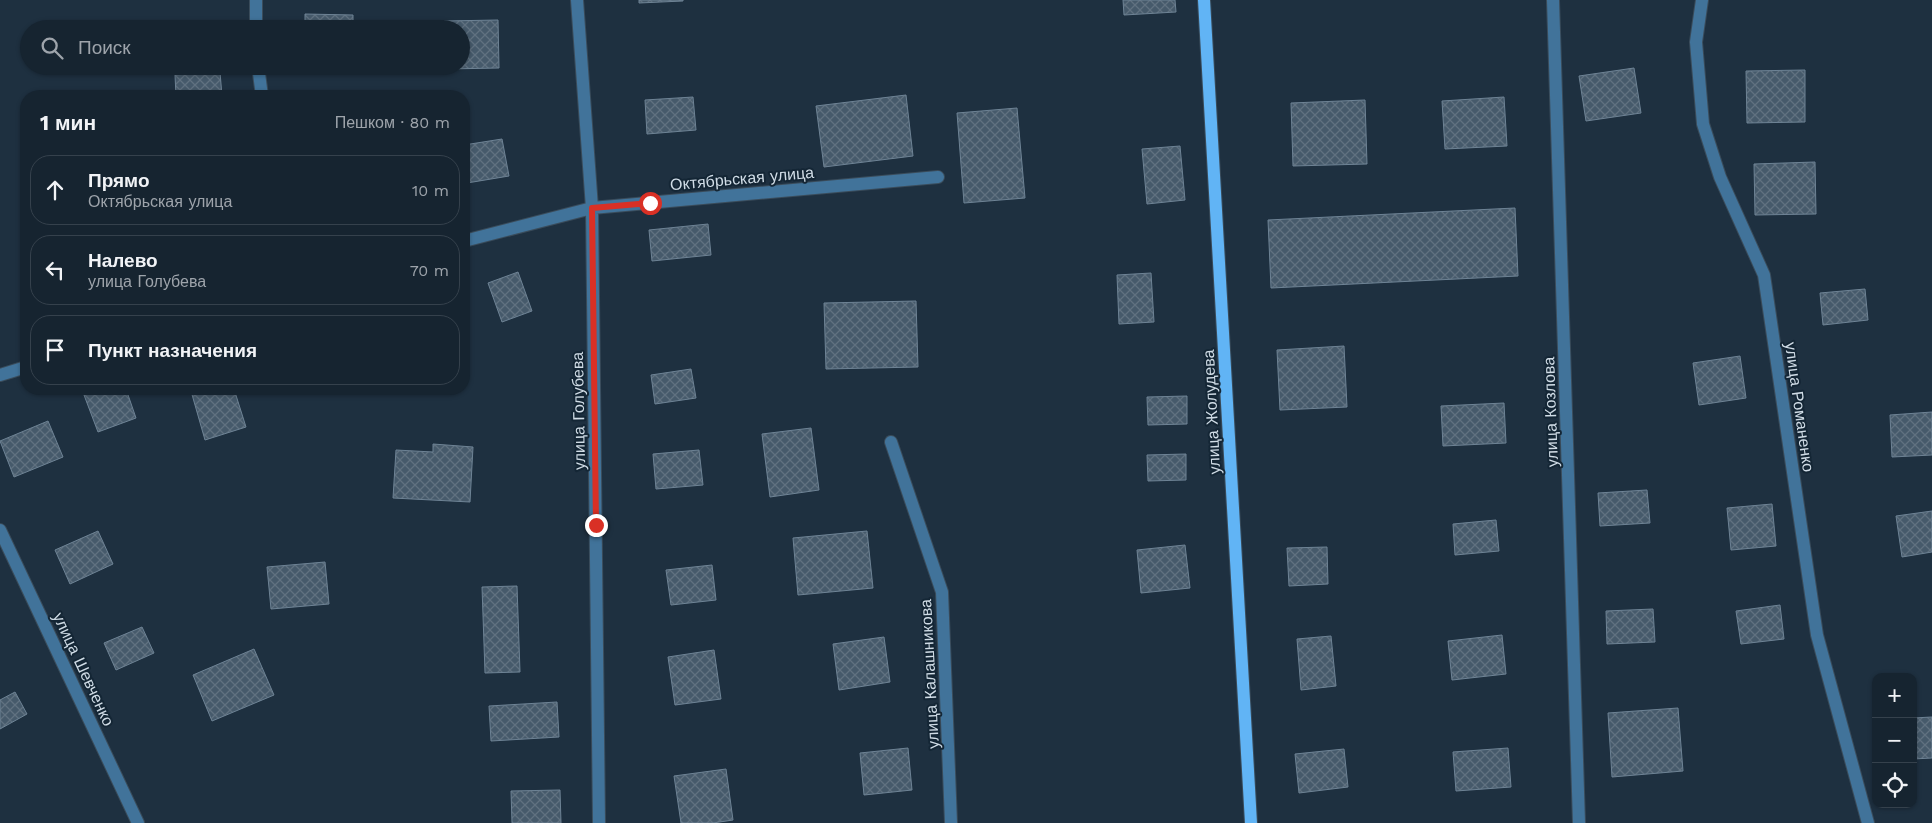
<!DOCTYPE html>
<html lang="ru">
<meta charset="utf-8">
<style>
:root{--surface:#162430;--page:#23303c;--text:#f1f3f6;--muted:#9ea4ab;--line:#35414c}
body{margin:0;font-family:"Work Sans",sans-serif;background:var(--page);color:var(--text)}
.controls{position:absolute;right:15px;bottom:15px;display:grid;overflow:hidden;border-radius:10px;box-shadow:0 1px 4px #0004}
.controls button{width:45px;height:45px;display:grid;place-items:center;padding:0;border:0;border-bottom:1px solid var(--line);background:var(--surface);color:var(--text);font:25px sans-serif}
.stop{position:absolute;width:15px;height:15px;margin:-11px;border:4px solid #d93025;border-radius:50%;background:#fff}
.stop.end{background:#d93025;border-color:#fff;box-shadow:0 1px 5px #0008}
.list{margin:0;padding:0;list-style:none}
h2{display:flex;justify-content:space-between;align-items:center;height:65px;margin:0;padding:0 20px;font-size:21px}
h2 small{font-size:16px;font-weight:400;color:var(--muted)}
.list li{display:grid;grid-template-columns:32px 1fr auto;gap:15px;align-items:center;box-sizing:border-box;height:70px;margin:0 10px 10px;padding:0 10px;border:1px solid var(--line);border-radius:20px}
.list b{display:block;font-size:19px;white-space:nowrap}
.list p{margin:0;font-size:16px;white-space:nowrap;color:var(--muted)}
.list em{font-size:16px;font-style:normal;color:var(--muted)}
.icon{flex:none;width:28px;height:28px;fill:none;stroke:currentColor;stroke-width:2;stroke-linecap:round;stroke-linejoin:round}
.map{position:relative;flex:none;width:1932px;height:823px;overflow:hidden}
.search{position:absolute;background:var(--surface);box-shadow:0 1px 4px #0004;left:20px;top:20px;width:450px;height:55px;display:flex;align-items:center;gap:12px;box-sizing:border-box;padding:0 18px;border-radius:28px;color:var(--muted);font-size:19px}
.panel{position:absolute;background:var(--surface);box-shadow:0 1px 4px #0004;left:20px;top:90px;width:450px;height:305px;border-radius:20px}
.map>svg:first-child{display:block}
.building{fill:url(#building-cross-hatch);stroke:#6e8395}
.lines{fill:none;stroke-linecap:round;stroke-linejoin:round}
.minor-casing{stroke:#3a4c5b;stroke-width:14}
.major-casing{stroke:#3a4c5b;stroke-width:14}
.minor{stroke:#41739a;stroke-width:12}
.major{stroke:#61b4f5;stroke-width:12}
.route{stroke:#d93025;stroke-width:6}
.labels{text-anchor:middle;stroke-width:4;stroke-linejoin:round;paint-order:stroke}
.street-label{font-size:16px;fill:#d0dce6;stroke:#142635}
</style>
<div class="map">
<svg width="1932" height="823" viewBox="0 0 1932 823">
<defs>
<pattern id="building-cross-hatch" width="8" height="8" patternUnits="userSpaceOnUse" patternTransform="scale(1.25)"><rect width="8" height="8" fill="#465a6b"/><path d="M0 0l8 8M0 8l8-8" fill="none" stroke="#607180"/></pattern>
</defs>
<rect width="100%" height="100%" fill="#1e3040"/>
<path class="building" d="M 639,0 L 683,0 L 683,1 L 639,3 Z
M 1123,0 L 1175,0 L 1176,12 L 1124,15 Z
M 305,14 L 353,15 L 353,29 L 305,29 Z
M 498,20 L 499,68 L 446,69 L 446,66 L 461,66 L 461,29 L 445,29 L 444,21 Z
M 1634,68 L 1641,113 L 1586,121 L 1579,76 Z
M 1805,70 L 1805,122 L 1747,123 L 1746,71 Z
M 220,72 L 222,96 L 176,96 L 175,75 Z
M 906,95 L 913,156 L 824,167 L 816,106 Z
M 693,97 L 696,130 L 647,134 L 645,100 Z
M 1504,97 L 1507,146 L 1445,149 L 1442,101 Z
M 1365,100 L 1367,164 L 1293,166 L 1291,103 Z
M 1017,108 L 1025,198 L 964,203 L 957,113 Z
M 502,139 L 509,176 L 467,183 L 464,165 L 464,145 Z
M 1180,146 L 1185,200 L 1147,204 L 1142,149 Z
M 1815,162 L 1816,214 L 1755,215 L 1754,164 Z
M 1515,208 L 1518,276 L 1271,288 L 1268,220 Z
M 708,224 L 711,255 L 652,261 L 649,230 Z
M 518,272 L 532,311 L 502,322 L 488,283 Z
M 1151,273 L 1154,322 L 1119,324 L 1117,275 Z
M 1865,289 L 1868,320 L 1823,325 L 1820,293 Z
M 916,301 L 918,367 L 826,369 L 824,303 Z
M 1344,346 L 1347,407 L 1280,410 L 1277,350 Z
M 1740,356 L 1746,398 L 1699,405 L 1693,363 Z
M 691,369 L 696,398 L 655,404 L 651,375 Z
M 101,389 L 126,389 L 136,418 L 98,432 L 84,395 Z
M 199,389 L 234,389 L 246,427 L 205,440 L 191,391 Z
M 1187,396 L 1187,424 L 1148,425 L 1147,397 Z
M 1504,403 L 1506,443 L 1443,446 L 1441,406 Z
M 1932,412 L 1932,455 L 1892,457 L 1890,415 Z
M 48,421 L 63,457 L 14,477 L 0,441 Z
M 811,428 L 819,490 L 770,497 L 762,434 Z
M 433,444 L 473,447 L 470,502 L 393,498 L 396,450 L 433,452 Z
M 699,450 L 703,485 L 656,489 L 653,454 Z
M 1186,454 L 1186,480 L 1148,481 L 1147,455 Z
M 1647,490 L 1650,523 L 1600,526 L 1598,493 Z
M 1772,504 L 1776,546 L 1731,550 L 1727,508 Z
M 1932,511 L 1932,552 L 1902,557 L 1896,516 Z
M 1496,520 L 1499,551 L 1455,555 L 1453,524 Z
M 98,531 L 113,564 L 70,584 L 55,550 Z
M 867,531 L 873,588 L 798,595 L 793,538 Z
M 1185,545 L 1190,588 L 1141,593 L 1137,550 Z
M 1327,547 L 1328,584 L 1289,586 L 1287,548 Z
M 325,562 L 329,604 L 271,609 L 267,567 Z
M 712,565 L 716,600 L 671,605 L 666,570 Z
M 517,586 L 520,672 L 485,673 L 482,587 Z
M 1780,605 L 1784,639 L 1741,644 L 1736,611 Z
M 1653,609 L 1655,642 L 1607,644 L 1606,611 Z
M 142,627 L 154,653 L 116,670 L 104,643 Z
M 1502,635 L 1506,674 L 1452,680 L 1448,641 Z
M 1331,636 L 1336,686 L 1301,690 L 1297,639 Z
M 884,637 L 890,682 L 839,690 L 833,644 Z
M 254,649 L 274,695 L 212,721 L 193,675 Z
M 714,650 L 721,699 L 675,705 L 668,657 Z
M 15,692 L 27,714 L 0,729 L 0,700 Z
M 557,702 L 559,737 L 491,741 L 489,706 Z
M 1678,708 L 1683,771 L 1612,777 L 1608,713 Z
M 1932,717 L 1932,758 L 1913,759 L 1913,718 Z
M 908,748 L 912,790 L 864,795 L 860,753 Z
M 1508,748 L 1511,787 L 1456,791 L 1453,752 Z
M 1344,749 L 1348,787 L 1299,793 L 1295,754 Z
M 726,769 L 733,820 L 713,823 L 681,823 L 674,776 Z
M 560,790 L 561,823 L 512,823 L 511,791 Z"/>
<g class="lines">
<g class="minor-casing">
<path id="minor" d="M 256,0 L 256,29
M 577,0 L 592,208 L 599,823
M 1553,0 L 1579,823
M 1702,0 L 1696,42 L 1703,124 L 1720,177 L 1764,275 L 1817,635 L 1868,823
M 258,66 L 262,96
M 464,241 L 592,208 L 938,177
M 0,375 L 26,367
M 891,442 L 942,592 L 951,823
M 0,530 L 138,823"/>
</g>
<g class="major-casing">
<path id="major" d="M 1204,0 L 1251,823"/>
</g>
<use href="#minor" class="minor"/>
<use href="#major" class="major"/>
</g>
<g class="lines">
<path class="route" d="M 596,525 L 592,208 L 650,203"/>
</g>
<g class="labels">
<g class="street-label">
<text transform="translate(742 178) rotate(-5)" y="6">Октябрьская улица</text>
<text transform="translate(1800 407) rotate(82)" y="6">улица Романенко</text>
<text transform="translate(578 411) rotate(-91)" y="6">улица Голубева</text>
<text transform="translate(1211 412) rotate(-93)" y="6">улица Жолудева</text>
<text transform="translate(1550 412) rotate(-92)" y="6">улица Козлова</text>
<text transform="translate(84 669) rotate(65)" y="6">улица Шевченко</text>
<text transform="translate(929 674) rotate(-93)" y="6">улица Калашникова</text>
</g>
</g>
</svg>
<div class="controls">
<button>+</button>
<button>−</button>
<button><svg class="icon" aria-label="locate" viewBox="0 0 24 24"><circle cx="12" cy="12" r="6"/><path d="M12 2v4M12 18v4M2 12h4M18 12h4"/></svg></button>
</div>
<div class="stop" style="left:650px;top:203px"></div>
<div class="stop end" style="left:596px;top:525px"></div>
<div class="search"><svg class="icon" aria-label="search" viewBox="0 0 24 24"><circle cx="10" cy="10" r="6"/><path d="M15 15l6 6"/></svg>Поиск</div>
<section class="panel">
<h2>1 мин<small>Пешком · 80 m</small></h2>
<ul class="list">
<li><svg class="icon" aria-label="ahead" viewBox="0 0 24 24"><path d="M12 20V5M6 11l6-6 6 6"/></svg><div><b>Прямо</b><p>Октябрьская улица</p></div><em>10 m</em></li>
<li><svg class="icon" aria-label="left" viewBox="0 0 24 24"><path d="M17 20v-9H6M10 6l-5 5 5 5"/></svg><div><b>Налево</b><p>улица Голубева</p></div><em>70 m</em></li>
<li><svg class="icon" aria-label="arrive" viewBox="0 0 24 24"><path d="M6 21V4h12l-3 4 3 4H6"/></svg><div><b>Пункт назначения</b></div></li>
</ul>
</section>
</div>
